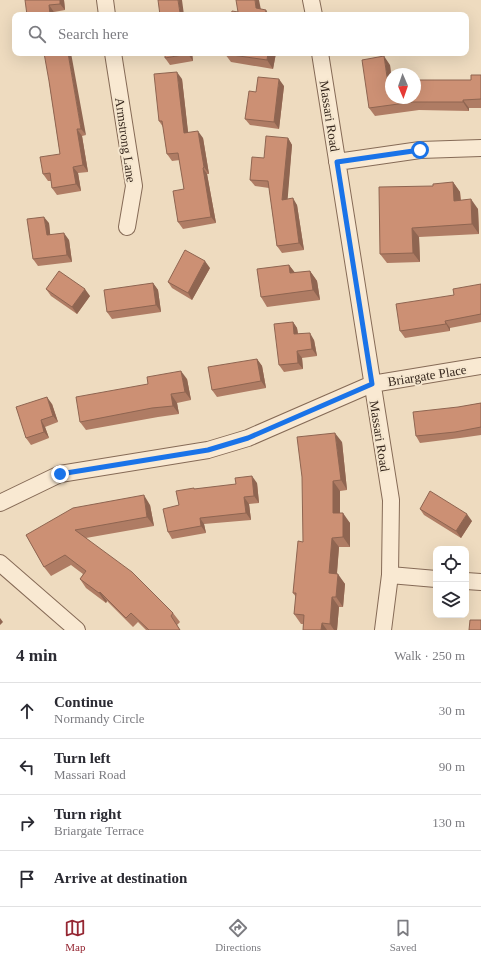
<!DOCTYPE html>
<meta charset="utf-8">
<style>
:root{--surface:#fff;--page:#f7f7f7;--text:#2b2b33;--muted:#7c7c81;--line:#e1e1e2;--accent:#952733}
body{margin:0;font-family:Georgia,serif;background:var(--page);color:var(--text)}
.controls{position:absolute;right:12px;bottom:12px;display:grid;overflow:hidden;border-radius:8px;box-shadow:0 4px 16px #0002}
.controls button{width:36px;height:36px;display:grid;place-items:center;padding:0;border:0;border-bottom:1px solid var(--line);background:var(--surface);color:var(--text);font:20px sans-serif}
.compass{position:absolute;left:385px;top:68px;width:36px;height:36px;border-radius:50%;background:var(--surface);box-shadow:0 4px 16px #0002;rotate:178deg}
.stop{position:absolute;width:12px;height:12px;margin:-9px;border:3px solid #1a73e8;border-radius:50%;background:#fff}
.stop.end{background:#1a73e8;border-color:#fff;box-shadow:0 1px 4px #0008}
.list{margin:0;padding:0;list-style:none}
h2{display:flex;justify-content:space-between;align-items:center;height:52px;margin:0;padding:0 16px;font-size:17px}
h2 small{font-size:13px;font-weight:400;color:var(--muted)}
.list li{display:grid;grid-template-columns:26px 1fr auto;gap:12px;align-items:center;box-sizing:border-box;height:56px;padding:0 16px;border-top:1px solid var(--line)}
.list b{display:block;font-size:15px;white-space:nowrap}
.list p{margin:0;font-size:13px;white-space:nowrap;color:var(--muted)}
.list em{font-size:13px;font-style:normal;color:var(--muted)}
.icon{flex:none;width:22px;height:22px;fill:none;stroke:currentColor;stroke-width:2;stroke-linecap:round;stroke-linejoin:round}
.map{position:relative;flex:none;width:481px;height:630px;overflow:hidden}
.search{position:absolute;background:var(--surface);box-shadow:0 4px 16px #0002;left:12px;right:12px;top:12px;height:44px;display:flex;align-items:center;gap:10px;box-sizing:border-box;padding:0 14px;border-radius:8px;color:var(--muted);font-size:15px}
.sheet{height:276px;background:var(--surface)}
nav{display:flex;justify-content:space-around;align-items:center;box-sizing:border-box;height:56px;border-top:1px solid var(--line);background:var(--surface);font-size:11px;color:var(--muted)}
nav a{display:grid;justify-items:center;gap:2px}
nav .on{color:var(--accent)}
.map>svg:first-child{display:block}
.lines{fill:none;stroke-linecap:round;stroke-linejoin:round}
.minor-casing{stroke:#866b57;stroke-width:18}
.minor{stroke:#f9e9d2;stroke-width:16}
.wall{fill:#af7c64}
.shaded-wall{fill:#8f6551}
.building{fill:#cc9074;stroke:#8f6551}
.route{stroke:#1a73e8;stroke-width:5}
.labels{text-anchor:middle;stroke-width:4;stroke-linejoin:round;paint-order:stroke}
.street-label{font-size:13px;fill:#35261c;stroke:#f5e6ce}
</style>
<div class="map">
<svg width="481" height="630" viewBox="0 0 481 630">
<rect width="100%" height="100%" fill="#eedbbf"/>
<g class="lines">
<g class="minor-casing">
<path id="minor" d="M 105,0 L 107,15
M 311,0 L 314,15
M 113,53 L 134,186 L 127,227
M 320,53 L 391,500 L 390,575 L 383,630
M 337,162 L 420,150 L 481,148
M 0,503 L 60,474 L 208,450 L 248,438 L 372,384 L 481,366
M 0,563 L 77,630
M 390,575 L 436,579
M 466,581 L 481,582"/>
</g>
<use href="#minor" class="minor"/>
</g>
<path class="wall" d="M 25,0 L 64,0 L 65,10 L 54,12 Z
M 192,53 L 193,61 L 170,65 L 165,58 Z
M 276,53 L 273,69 L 231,62 L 225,54 Z
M 390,65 L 391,74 L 391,98 L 471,80 L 481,75 L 481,108 L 469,108 L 469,111 L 419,110 L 375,116 L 369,108 Z
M 182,79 L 188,133 L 203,138 L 209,174 L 207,174 L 216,223 L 183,229 L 178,222 L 184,189 L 180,160 L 172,161 L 167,154 L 163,127 L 159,121 Z
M 49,81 L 86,135 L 82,136 L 88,172 L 78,173 L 81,191 L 57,195 L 52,188 L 51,181 L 48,181 L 43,174 L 60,154 Z
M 284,86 L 279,129 L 250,125 L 245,119 L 256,92 Z
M 288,138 L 292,145 L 287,199 L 297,205 L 304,250 L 282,253 L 277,246 L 269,188 L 255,186 L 250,180 L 264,158 Z
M 453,182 L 460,192 L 461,200 L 478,209 L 479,234 L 419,237 L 420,262 L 387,263 L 380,254 L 433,186 Z
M 49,223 L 50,235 L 69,240 L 72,262 L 38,266 L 33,259 Z
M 289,265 L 295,273 L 310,271 L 317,281 L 320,300 L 267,307 L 261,297 Z
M 210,268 L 192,300 L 172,288 L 168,282 Z
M 153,283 L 158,290 L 161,312 L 112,319 L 107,312 Z
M 481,284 L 481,322 L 450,328 L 450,331 L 405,338 L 400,331 L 454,295 Z
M 46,289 L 90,296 L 77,314 L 51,296 Z
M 293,322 L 297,328 L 298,334 L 314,340 L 317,356 L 302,358 L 303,369 L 284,372 L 279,365 Z
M 257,359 L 262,366 L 266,388 L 217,397 L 212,390 Z
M 187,379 L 191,400 L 177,403 L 179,414 L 158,417 L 86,430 L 80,422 Z
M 481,403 L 481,435 L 460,438 L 420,443 L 416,436 L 458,407 L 459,407 Z
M 52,404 L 58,422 L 45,427 L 49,438 L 31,445 L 26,438 Z
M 342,442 L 347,490 L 340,491 L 340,513 L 350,523 L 350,547 L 339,547 L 337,574 L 345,584 L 343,607 L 339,607 L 337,630 L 303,630 L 303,624 L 301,624 L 294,614 L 296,597 L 293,593 L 303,542 Z
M 257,483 L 259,503 L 249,504 L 251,520 L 204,524 L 206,533 L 172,539 L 168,532 L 179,505 L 195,489 Z
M 150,505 L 154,526 L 86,538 L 173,613 L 180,622 L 177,625 L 180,630 L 146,630 L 138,622 L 133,627 L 107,601 L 106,603 L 86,588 L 80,579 L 83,574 L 71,565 L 51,576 L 44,567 L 26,535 Z
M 420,509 L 472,521 L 461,538 L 424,515 Z"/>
<path class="shaded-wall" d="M 60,0 L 64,0 L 65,10 L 60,4 Z
M 178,0 L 182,0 L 184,15 L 181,15 L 180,13 Z
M 255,0 L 259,0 L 262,15 L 256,8 Z
M 49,5 L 54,12 L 54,15 L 50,15 Z
M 266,10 L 269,15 L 265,15 Z
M 68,53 L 71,53 L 86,135 L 81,129 Z
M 188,53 L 192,53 L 193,61 L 188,54 Z
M 268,53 L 276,53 L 273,69 L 267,60 Z
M 384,56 L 390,65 L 391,74 L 391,93 L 389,90 Z
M 177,72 L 182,79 L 189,140 L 184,133 Z
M 279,79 L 284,86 L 279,129 L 274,122 Z
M 463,100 L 469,108 L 469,111 L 463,102 Z
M 77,129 L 82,136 L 88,172 L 83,165 Z
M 198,131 L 203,138 L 209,174 L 204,167 Z
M 288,138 L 292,145 L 287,207 L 282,200 Z
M 73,167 L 78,173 L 81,191 L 76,184 Z
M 203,168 L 207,174 L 216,223 L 211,217 Z
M 453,182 L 460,192 L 461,210 L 454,201 Z
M 293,198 L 297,205 L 304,250 L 299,243 Z
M 471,199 L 478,209 L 479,234 L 472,224 Z
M 44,217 L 49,223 L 51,242 L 47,235 Z
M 412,228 L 419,237 L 420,262 L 413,253 Z
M 64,233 L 69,240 L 72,262 L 67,255 Z
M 205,261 L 210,268 L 192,300 L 188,293 Z
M 289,265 L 296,274 L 290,273 Z
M 310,271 L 317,281 L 320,300 L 313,290 Z
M 153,283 L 158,290 L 161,312 L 156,305 Z
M 85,289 L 90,296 L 77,314 L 72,307 Z
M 445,321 L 450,328 L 450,331 L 446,324 Z
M 293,322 L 297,328 L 299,341 L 294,334 Z
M 310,333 L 314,340 L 317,356 L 312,349 Z
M 297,351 L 302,358 L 303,369 L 298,363 Z
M 257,359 L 262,366 L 266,388 L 261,381 Z
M 181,371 L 187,379 L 191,400 L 185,392 Z
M 171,394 L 177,403 L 179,414 L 173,406 Z
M 47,397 L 52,404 L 58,422 L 53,416 Z
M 41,420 L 45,427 L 49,438 L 44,432 Z
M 335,433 L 342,442 L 347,490 L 341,480 Z
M 252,476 L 257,483 L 259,503 L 254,496 Z
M 333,481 L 340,491 L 340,523 L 333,513 Z
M 144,495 L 150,505 L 154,526 L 147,517 Z
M 244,497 L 249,504 L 251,520 L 246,513 Z
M 343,513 L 350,523 L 350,547 L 343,537 Z
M 467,514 L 472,521 L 461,538 L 456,531 Z
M 200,518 L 204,524 L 206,533 L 201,526 Z
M 332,538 L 339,547 L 336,583 L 329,573 Z
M 338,574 L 345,584 L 343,607 L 336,597 Z
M 100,592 L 107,601 L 106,603 L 99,593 Z
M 332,597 L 339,607 L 337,630 L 334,630 L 330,624 Z
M 0,618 L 3,622 L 0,625 Z
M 322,623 L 327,630 L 321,630 Z"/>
<path class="building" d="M 25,0 L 60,0 L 60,4 L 49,5 L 50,15 L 27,15 Z
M 158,0 L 178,0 L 180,13 L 182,13 L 182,15 L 160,15 Z
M 236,0 L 255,0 L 256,8 L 266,10 L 265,15 L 231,15 L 232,11 L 238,12 Z
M 44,53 L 68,53 L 81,129 L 77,129 L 83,165 L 73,167 L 76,184 L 52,188 L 50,173 L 43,174 L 40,157 L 60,154 L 49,81 Z
M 165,53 L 188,53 L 188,54 L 165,58 Z
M 225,53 L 268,53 L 267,60 L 225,54 Z
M 384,56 L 389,90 L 391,90 L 391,98 L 415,98 L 415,80 L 471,80 L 471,75 L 481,75 L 481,99 L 463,100 L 463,102 L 413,102 L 369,108 L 362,60 Z
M 177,72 L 184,133 L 198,131 L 204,167 L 203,168 L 211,217 L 178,222 L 173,191 L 184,189 L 178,153 L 167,154 L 162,121 L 159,121 L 154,74 Z
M 258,77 L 279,79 L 274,122 L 245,119 L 249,91 L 256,92 Z
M 266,136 L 288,138 L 282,200 L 293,198 L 299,243 L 277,246 L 268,181 L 250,180 L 252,157 L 264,158 Z
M 453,182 L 454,201 L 471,199 L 472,224 L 412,228 L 413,253 L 380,254 L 379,187 L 433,186 L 433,184 Z
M 44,217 L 47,235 L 64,233 L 67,255 L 33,259 L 27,219 Z
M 185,250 L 205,261 L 188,293 L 168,282 Z
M 289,265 L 290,273 L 310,271 L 313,290 L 261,297 L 257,269 Z
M 59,271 L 85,289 L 72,307 L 46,289 Z
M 153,283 L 156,305 L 107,312 L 104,290 Z
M 481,284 L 481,314 L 445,321 L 446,324 L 400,331 L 396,304 L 454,295 L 453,289 Z
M 293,322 L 294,334 L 310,333 L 312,349 L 297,351 L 298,363 L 279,365 L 274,324 Z
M 257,359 L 261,381 L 212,390 L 208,367 Z
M 181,371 L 185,392 L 171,394 L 173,406 L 152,408 L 80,422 L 76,397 L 148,384 L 147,377 Z
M 47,397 L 53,416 L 41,420 L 44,432 L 26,438 L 16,407 Z
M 481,403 L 481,427 L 455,432 L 416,436 L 413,412 L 458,407 Z
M 335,433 L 341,480 L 333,481 L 333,513 L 343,513 L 343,537 L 332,538 L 329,573 L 338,574 L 336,597 L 332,597 L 330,624 L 322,623 L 321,630 L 303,630 L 304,615 L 294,614 L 296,593 L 293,593 L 298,541 L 303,542 L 302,477 L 297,437 Z
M 252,476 L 254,496 L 244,497 L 246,513 L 200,518 L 201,526 L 168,532 L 163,509 L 179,505 L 176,491 L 194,488 L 194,489 L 236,484 L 235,478 Z
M 430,491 L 467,514 L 456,531 L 420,509 Z
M 144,495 L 147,517 L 75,530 L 132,572 L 173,613 L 171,616 L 180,630 L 149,630 L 131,613 L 126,618 L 100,592 L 99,593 L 80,579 L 86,571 L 65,555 L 44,567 L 26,535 L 73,508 Z
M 470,620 L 481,620 L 481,630 L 469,630 Z"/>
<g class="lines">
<path class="route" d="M 60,474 L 208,450 L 248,438 L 372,384 L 337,162 L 420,150"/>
</g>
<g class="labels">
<g class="street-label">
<text transform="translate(330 116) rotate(81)" y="5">Massari Road</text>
<text transform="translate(126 140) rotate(82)" y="5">Armstrong Lane</text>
<text transform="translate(427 375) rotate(-9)" y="5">Briargate Place</text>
<text transform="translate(380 436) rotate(81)" y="5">Massari Road</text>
</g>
</g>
</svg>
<div class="controls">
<button><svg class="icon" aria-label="locate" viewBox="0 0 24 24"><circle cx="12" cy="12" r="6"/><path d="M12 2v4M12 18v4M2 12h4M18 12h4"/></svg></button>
<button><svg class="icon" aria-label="layers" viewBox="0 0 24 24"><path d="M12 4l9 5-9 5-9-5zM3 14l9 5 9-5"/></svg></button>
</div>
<svg class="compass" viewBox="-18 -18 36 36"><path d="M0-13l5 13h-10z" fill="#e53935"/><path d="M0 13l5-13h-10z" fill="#7c7c81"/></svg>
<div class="stop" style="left:420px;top:150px"></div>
<div class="stop end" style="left:60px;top:474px"></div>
<div class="search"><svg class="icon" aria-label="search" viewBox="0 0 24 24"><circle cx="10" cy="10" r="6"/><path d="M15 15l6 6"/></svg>Search here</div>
</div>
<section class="sheet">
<h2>4 min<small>Walk · 250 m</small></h2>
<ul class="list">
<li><svg class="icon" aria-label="ahead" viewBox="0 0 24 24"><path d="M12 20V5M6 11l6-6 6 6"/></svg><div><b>Continue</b><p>Normandy Circle</p></div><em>30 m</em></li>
<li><svg class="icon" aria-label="left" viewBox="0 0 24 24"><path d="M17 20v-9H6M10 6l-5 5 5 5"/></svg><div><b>Turn left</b><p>Massari Road</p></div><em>90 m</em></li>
<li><svg class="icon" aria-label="right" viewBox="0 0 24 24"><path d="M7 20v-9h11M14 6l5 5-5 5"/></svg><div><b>Turn right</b><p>Briargate Terrace</p></div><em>130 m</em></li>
<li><svg class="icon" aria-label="arrive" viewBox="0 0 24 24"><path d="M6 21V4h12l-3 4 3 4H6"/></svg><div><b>Arrive at destination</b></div></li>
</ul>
</section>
<nav>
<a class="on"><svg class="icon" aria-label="map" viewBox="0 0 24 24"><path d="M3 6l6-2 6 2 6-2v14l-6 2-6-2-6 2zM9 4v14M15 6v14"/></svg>Map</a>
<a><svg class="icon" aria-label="directions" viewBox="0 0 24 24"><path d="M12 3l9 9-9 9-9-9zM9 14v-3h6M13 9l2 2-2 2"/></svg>Directions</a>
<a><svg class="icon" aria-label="saved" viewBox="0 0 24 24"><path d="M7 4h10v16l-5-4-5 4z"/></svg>Saved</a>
</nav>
